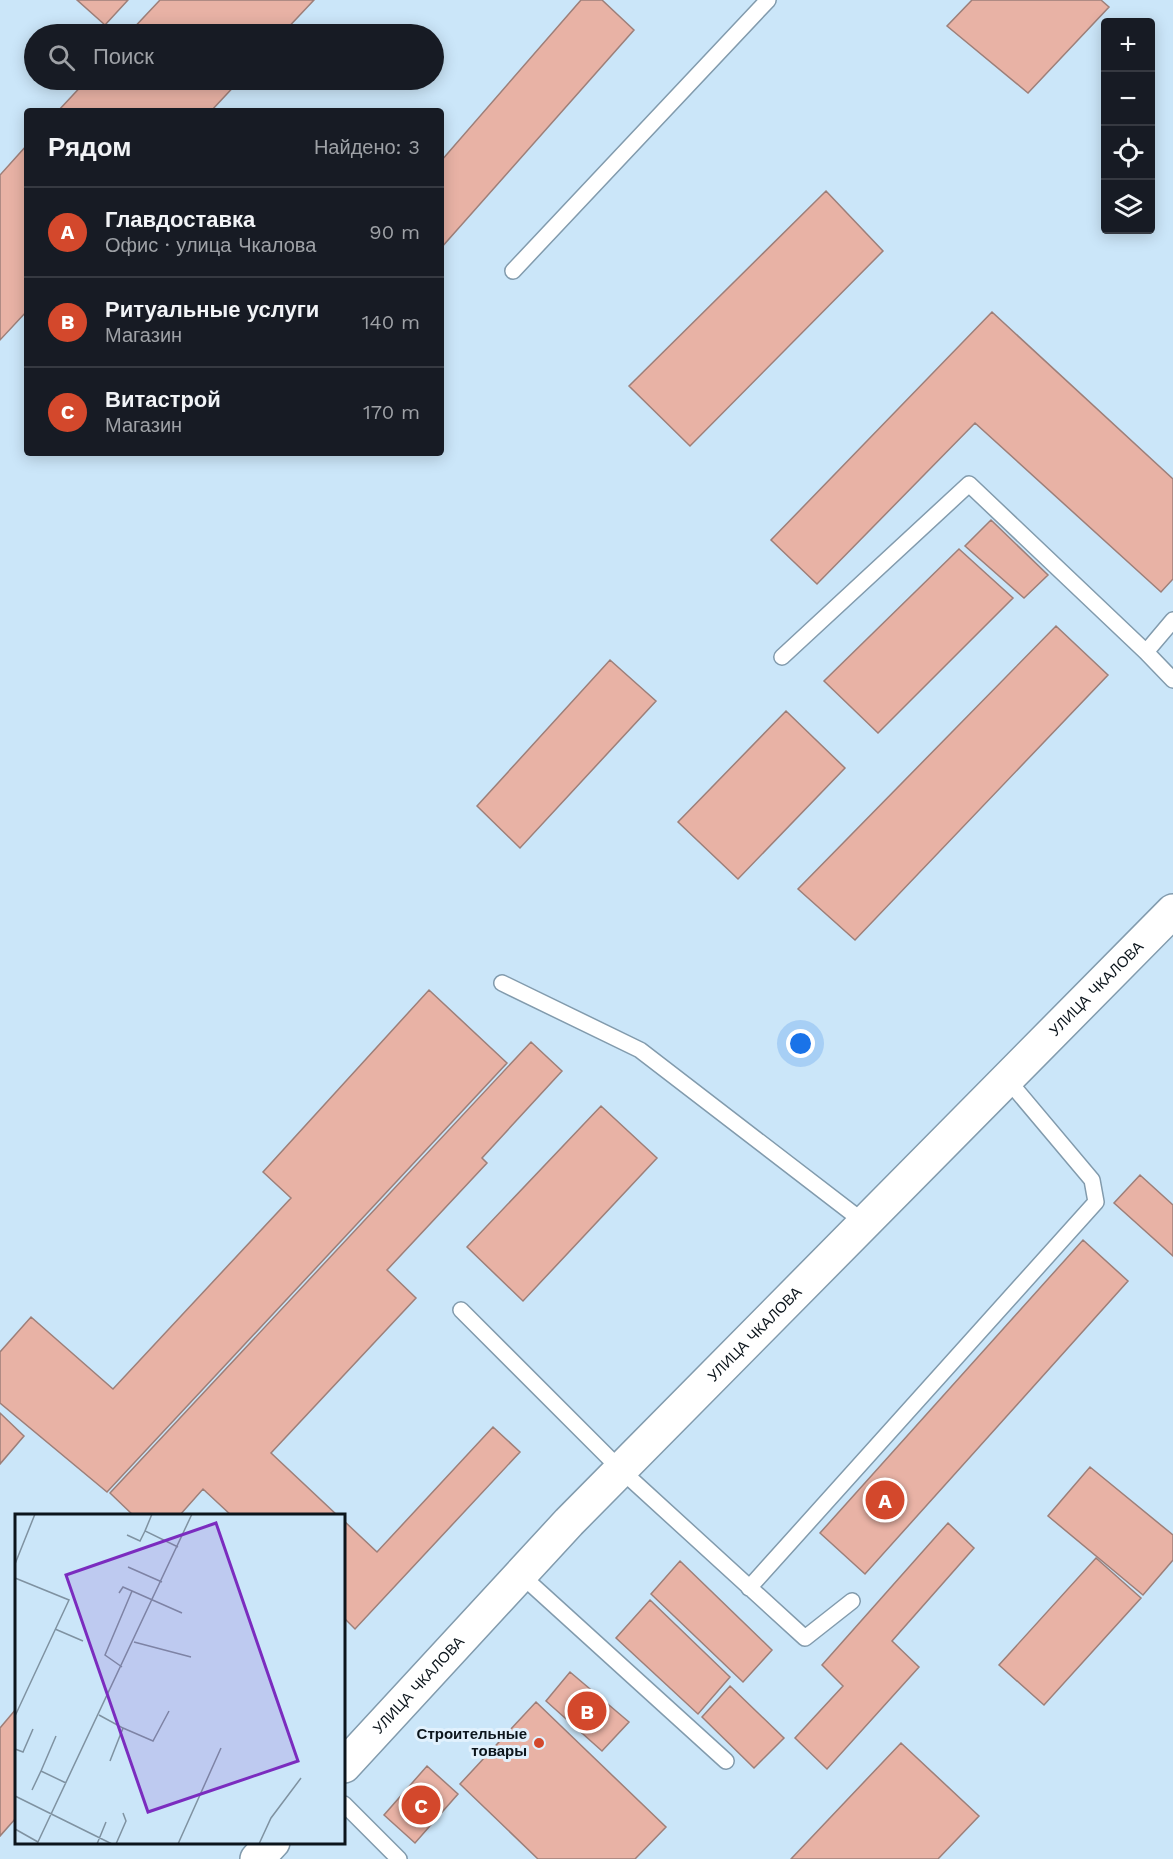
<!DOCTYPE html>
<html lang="ru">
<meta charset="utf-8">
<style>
:root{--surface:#171b24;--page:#242831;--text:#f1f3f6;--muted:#9ea1a6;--line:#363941;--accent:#d3482c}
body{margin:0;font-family:"Work Sans",sans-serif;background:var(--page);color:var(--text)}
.controls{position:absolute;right:18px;top:18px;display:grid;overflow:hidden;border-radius:6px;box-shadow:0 3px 15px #0003}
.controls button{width:54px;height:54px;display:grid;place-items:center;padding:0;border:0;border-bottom:2px solid var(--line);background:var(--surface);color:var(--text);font:30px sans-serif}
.you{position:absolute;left:801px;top:1044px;width:21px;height:21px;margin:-15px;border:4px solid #fff;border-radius:50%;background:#1a73e8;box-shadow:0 0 0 9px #1a73e833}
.badge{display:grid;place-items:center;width:39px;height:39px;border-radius:50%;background:var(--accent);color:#fff;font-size:20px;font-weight:700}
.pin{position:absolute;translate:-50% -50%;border:3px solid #fff;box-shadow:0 2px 6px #0006}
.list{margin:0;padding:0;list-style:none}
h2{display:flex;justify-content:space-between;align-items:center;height:78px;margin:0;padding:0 24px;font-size:26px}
h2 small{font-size:20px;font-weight:400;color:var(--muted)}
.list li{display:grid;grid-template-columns:39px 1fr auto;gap:18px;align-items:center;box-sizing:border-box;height:90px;padding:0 24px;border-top:2px solid var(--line)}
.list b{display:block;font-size:22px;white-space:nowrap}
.list p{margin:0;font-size:20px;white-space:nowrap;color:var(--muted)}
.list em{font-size:20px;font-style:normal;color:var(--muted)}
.icon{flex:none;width:33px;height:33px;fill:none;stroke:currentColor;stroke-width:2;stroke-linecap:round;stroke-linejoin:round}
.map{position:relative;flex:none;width:1173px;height:1859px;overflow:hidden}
.search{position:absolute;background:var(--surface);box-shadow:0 3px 15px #0003;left:24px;top:24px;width:420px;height:66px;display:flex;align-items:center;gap:15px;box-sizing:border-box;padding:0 21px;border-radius:33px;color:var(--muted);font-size:22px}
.panel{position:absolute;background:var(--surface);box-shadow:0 3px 15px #0003;left:24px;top:108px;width:420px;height:348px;border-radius:6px}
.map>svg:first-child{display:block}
.building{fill:#e8b2a5;stroke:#9d7f79;stroke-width:1.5}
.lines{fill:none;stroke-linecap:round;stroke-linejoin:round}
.service-casing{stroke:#829bad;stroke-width:18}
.tertiary-casing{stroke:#829bad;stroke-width:36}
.service{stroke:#fff;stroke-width:15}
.tertiary{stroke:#fff;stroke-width:33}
.poi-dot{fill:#d3482c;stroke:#e1f1fd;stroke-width:2}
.labels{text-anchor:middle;stroke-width:6;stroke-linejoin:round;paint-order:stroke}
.street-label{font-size:15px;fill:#0c151c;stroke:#e1f1fd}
.poi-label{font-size:15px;font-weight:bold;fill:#0c151c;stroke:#e1f1fd;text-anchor:end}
.inset-road{fill:none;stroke:#7f92a1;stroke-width:1.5}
.view{fill:#7b2cbf;fill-opacity:0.15;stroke:#7b2cbf;stroke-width:3}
.inset-edge{fill:none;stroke:#0c151c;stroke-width:3}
</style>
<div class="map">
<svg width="1173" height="1859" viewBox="0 0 1173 1859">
<rect width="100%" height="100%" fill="#cbe6f9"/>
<path class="building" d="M 77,0 L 128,0 L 105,25 Z
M 160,0 L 314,0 L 282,34 L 128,34 Z
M 581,0 L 602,0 L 634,30 L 441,248 L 441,161 Z
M 972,0 L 1101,0 L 1109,7 L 1028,93 L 947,26 Z
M 87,80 L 240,80 L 211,111 L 58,111 Z
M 27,145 L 27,311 L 0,340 L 0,175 Z
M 826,191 L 883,251 L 690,446 L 629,386 Z
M 992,312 L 1173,479 L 1173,579 L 1161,592 L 975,423 L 817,584 L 771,540 Z
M 991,520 L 1048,575 L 1024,598 L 965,546 Z
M 959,549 L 1013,598 L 878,733 L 824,681 Z
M 1056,626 L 1108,675 L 855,940 L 798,889 Z
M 610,660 L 656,701 L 520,848 L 477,806 Z
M 786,711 L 845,768 L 738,879 L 678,822 Z
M 429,990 L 507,1063 L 107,1492 L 0,1403 L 0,1352 L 31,1317 L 113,1389 L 291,1198 L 263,1172 Z
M 531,1042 L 562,1071 L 482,1158 L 487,1163 L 387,1270 L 416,1298 L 271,1453 L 338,1516 L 232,1516 L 203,1489 L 179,1516 L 134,1516 L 110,1493 Z
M 601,1106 L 657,1158 L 523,1301 L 467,1247 Z
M 1140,1175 L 1173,1205 L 1173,1256 L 1114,1203 Z
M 1083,1240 L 1128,1281 L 865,1574 L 820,1533 Z
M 0,1413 L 24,1436 L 0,1464 Z
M 493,1427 L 520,1452 L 355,1629 L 344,1618 L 344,1521 L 377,1552 Z
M 1090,1467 L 1173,1535 L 1173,1560 L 1143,1595 L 1048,1516 Z
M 948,1523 L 974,1548 L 892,1641 L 919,1667 L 827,1769 L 795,1738 L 843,1686 L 822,1665 Z
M 1096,1558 L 1141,1598 L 1044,1705 L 999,1665 Z
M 680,1561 L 772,1650 L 743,1682 L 651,1594 Z
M 650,1600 L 730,1677 L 698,1714 L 616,1638 Z
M 570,1672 L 629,1722 L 602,1751 L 546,1701 Z
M 730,1686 L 784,1738 L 754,1768 L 702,1717 Z
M 536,1702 L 666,1827 L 635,1859 L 538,1859 L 460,1784 Z
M 16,1709 L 16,1818 L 0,1836 L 0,1728 Z
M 901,1743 L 979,1816 L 938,1859 L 791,1859 Z
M 427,1766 L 458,1794 L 415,1843 L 384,1815 Z"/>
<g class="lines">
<g class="service-casing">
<path id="service" d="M 513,271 L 768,0
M 1173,620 L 1146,652 L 1173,680
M 782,657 L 969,484 L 1146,652
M 502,983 L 640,1050 L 865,1223
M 461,1310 L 621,1470 L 805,1638 L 852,1601
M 520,1574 L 726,1761
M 749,1588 L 1096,1202 L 1092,1180 L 1007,1079
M 344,1804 L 399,1859"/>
</g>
<g class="tertiary-casing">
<g id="tertiary">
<path id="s1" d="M 344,1766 L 569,1522 L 1173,911"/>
<path d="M 257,1859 L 273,1842"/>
</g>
</g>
<use href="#service" class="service"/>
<use href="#tertiary" class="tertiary"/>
</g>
<circle class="poi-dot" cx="539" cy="1743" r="6"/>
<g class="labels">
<g class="street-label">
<text dy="5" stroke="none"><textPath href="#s1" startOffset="1082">УЛИЦА ЧКАЛОВА</textPath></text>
<text dy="5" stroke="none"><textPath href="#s1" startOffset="596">УЛИЦА ЧКАЛОВА</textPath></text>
<text dy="5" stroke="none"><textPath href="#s1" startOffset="110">УЛИЦА ЧКАЛОВА</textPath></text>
</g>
<g class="poi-label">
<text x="527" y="1739">Строительные<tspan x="527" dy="17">товары</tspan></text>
</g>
</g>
<g transform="translate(15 1514)">
<rect width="330" height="330" fill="#cbe6f9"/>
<path class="inset-road" d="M 137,0 L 130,17 L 163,33M 112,21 L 125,27 L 130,17M 0,50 L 20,0M 113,53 L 147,68M 0,64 L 54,86 L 0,202M 104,79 L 108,73 L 167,99M 40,115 L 68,127M 119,128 L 176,143M 107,153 L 90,141 L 117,77M 84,201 L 108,214 L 95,247M 108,214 L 138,227 L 154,197M 0,235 L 8,238 L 18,215M 26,257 L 41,222M 17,276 L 26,257 L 51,269M 0,282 L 97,330M 0,315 L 23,328M 22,330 L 177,0M 82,330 L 91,308M 101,330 L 111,307 L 108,299M 163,330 L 206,234M 244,330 L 256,304 L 286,264"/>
<path class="view" d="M 201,9 L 283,247 L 133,298 L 51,61 Z"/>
<rect width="330" height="330" class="inset-edge"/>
</g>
</svg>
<div class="controls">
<button>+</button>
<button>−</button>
<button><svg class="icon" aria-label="locate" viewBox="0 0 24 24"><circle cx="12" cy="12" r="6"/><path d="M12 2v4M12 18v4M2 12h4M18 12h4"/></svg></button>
<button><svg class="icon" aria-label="layers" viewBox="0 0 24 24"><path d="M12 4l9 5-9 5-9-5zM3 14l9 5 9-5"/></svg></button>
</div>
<div class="you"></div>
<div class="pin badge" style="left:885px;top:1500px">A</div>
<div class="pin badge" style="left:587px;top:1711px">B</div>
<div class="pin badge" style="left:421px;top:1805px">C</div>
<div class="search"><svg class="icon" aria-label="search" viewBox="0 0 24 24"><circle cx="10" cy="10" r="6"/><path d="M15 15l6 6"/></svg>Поиск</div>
<section class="panel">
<h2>Рядом<small>Найдено: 3</small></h2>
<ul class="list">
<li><span class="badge">A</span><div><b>Главдоставка</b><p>Офис · улица Чкалова</p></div><em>90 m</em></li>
<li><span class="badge">B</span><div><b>Ритуальные услуги</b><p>Магазин</p></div><em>140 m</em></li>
<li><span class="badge">C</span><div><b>Витастрой</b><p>Магазин</p></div><em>170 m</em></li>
</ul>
</section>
</div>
